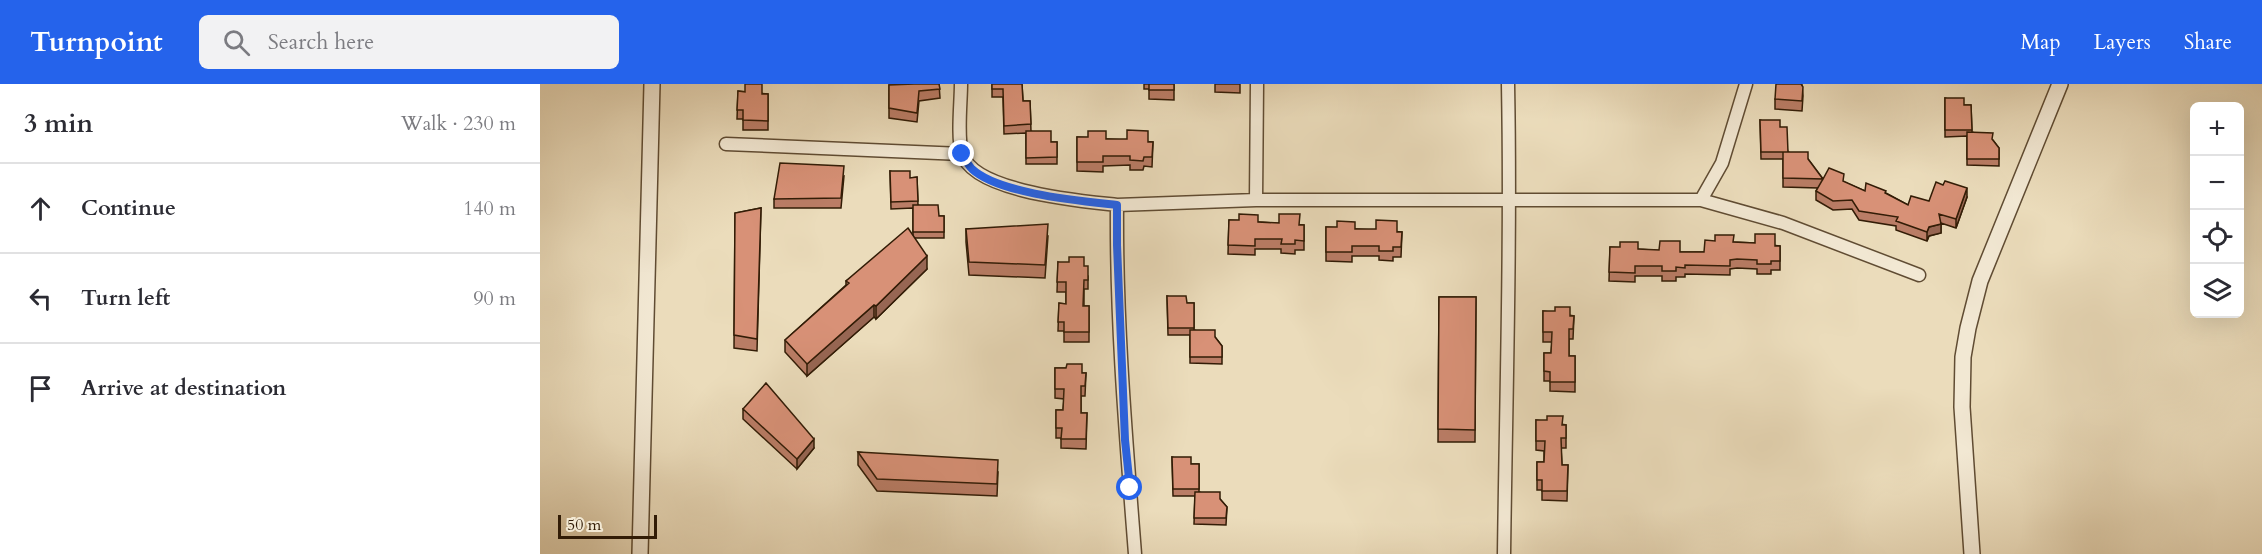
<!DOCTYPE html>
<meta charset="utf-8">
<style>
:root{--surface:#fff;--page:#f2f2f3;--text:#2b2b33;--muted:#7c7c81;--line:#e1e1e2;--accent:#2563eb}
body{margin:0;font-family:Cardo,serif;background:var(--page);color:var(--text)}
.controls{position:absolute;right:18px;top:18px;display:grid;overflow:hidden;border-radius:9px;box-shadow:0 6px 24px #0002}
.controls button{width:54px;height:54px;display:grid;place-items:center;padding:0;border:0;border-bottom:2px solid var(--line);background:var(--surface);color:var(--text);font:30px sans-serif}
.scale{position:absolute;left:18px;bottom:15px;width:99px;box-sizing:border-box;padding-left:6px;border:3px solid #321c06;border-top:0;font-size:16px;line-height:21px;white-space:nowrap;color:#321c06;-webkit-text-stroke:4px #f2e8d3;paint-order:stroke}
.stop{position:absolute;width:18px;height:18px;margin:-14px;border:4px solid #2563eb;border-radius:50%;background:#fff}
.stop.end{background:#2563eb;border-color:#fff;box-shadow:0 2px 6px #0008}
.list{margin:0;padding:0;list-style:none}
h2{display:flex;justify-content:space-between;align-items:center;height:78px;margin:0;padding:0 24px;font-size:26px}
h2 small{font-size:20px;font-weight:400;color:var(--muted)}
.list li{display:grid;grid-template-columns:39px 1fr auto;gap:18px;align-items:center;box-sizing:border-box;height:90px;padding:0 24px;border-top:2px solid var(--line)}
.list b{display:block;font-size:22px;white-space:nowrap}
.list em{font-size:20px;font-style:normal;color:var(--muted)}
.icon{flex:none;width:33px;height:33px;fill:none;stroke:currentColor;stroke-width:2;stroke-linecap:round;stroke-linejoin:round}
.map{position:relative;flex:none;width:1722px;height:470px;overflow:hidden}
header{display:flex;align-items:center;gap:36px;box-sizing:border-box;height:84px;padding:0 30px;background:var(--accent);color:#fff}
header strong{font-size:28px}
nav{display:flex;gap:33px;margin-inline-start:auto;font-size:21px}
.search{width:420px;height:54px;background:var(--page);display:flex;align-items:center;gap:15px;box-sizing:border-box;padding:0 21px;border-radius:9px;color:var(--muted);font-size:22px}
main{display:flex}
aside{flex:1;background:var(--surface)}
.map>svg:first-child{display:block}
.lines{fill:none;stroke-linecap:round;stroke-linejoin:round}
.minor-casing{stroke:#604c33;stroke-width:15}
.tertiary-casing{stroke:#604c33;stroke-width:18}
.minor{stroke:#f2e8d3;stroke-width:12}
.tertiary{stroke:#f2e8d3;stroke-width:15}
.wall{fill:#ba7d66;stroke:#321c06;stroke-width:1.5}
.shaded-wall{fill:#976653;stroke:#321c06;stroke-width:1.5}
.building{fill:#d89177;stroke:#321c06;stroke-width:1.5}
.route{stroke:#2563eb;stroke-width:8}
</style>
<header>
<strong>Turnpoint</strong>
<div class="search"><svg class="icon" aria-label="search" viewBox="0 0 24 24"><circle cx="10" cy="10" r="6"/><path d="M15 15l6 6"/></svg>Search here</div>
<nav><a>Map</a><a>Layers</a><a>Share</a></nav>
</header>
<main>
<aside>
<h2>3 min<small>Walk · 230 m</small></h2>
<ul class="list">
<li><svg class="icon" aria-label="ahead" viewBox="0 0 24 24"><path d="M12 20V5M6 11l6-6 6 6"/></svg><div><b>Continue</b></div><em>140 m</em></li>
<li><svg class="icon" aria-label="left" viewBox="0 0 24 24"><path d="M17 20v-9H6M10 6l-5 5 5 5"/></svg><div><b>Turn left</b></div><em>90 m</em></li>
<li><svg class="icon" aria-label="arrive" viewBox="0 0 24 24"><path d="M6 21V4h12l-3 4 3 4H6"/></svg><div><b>Arrive at destination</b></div></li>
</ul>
</aside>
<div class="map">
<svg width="1722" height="470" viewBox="0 0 1722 470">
<rect width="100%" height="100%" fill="#ebdcbb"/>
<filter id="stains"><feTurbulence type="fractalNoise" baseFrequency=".00333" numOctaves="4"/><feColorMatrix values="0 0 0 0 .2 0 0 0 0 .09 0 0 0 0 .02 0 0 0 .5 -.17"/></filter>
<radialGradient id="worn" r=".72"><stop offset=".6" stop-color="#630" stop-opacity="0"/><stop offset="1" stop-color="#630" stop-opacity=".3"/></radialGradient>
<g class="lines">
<g class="minor-casing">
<path id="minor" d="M 421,0 C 421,18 417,53 422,69 C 432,108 542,117 577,121 C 576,238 586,354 595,470
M 186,60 L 422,70
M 716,116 L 717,0
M 1161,116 L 1243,139 L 1379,191
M 577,121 L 716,116 L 1161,116 L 1182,79 L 1206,0
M 964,470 C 966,313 971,157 968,0"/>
</g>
<g class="tertiary-casing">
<path id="tertiary" d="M 100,470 L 112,0
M 1432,470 L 1422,323 L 1423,273 L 1428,244 L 1440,197 L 1520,0"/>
</g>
<use href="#minor" class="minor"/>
<use href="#tertiary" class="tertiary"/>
</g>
<path class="wall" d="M 399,0 L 400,14 L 379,17 L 377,38 L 349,34 L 349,1 Z
M 452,0 L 482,0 L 483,17 L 490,17 L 491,47 L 511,58 L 517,58 L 517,80 L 486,80 L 486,49 L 464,50 L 463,13 L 452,13 Z
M 604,0 L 634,0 L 634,16 L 609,15 L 609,5 L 604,5 Z
M 675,0 L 700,0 L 700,9 L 675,8 Z
M 1262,1 L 1263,12 L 1262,27 L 1235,25 L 1235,15 Z
M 198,7 L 228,10 L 228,46 L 203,46 L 203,35 L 197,35 Z
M 1405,14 L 1424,21 L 1431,21 L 1432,48 L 1453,56 L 1459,64 L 1459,82 L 1427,81 L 1427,52 L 1405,53 Z
M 1220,36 L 1240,43 L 1248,68 L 1268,75 L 1283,95 L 1304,98 L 1325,107 L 1346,109 L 1368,121 L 1389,117 L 1427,113 L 1416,144 L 1401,139 L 1401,149 L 1389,152 L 1387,157 L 1356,146 L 1356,142 L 1319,136 L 1312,125 L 1293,126 L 1276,116 L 1276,107 L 1278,104 L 1243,103 L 1243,75 L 1221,75 Z
M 537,53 L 613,58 L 612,83 L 604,82 L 603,86 L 590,86 L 590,81 L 563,82 L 563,88 L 537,87 Z
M 350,87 L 370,94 L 377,93 L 378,121 L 399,132 L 404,132 L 404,154 L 374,154 L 387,185 L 336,235 L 334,233 L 267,292 L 245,268 L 245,256 L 306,201 L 306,197 L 373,153 L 373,124 L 351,125 Z
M 304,92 L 301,124 L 234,124 L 234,115 Z
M 221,124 L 217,267 L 194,264 L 195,129 Z
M 689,136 L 764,141 L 764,166 L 755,166 L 755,170 L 741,169 L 741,165 L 715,165 L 715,171 L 688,170 Z
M 786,143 L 862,148 L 861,173 L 853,173 L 853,177 L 839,176 L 839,172 L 812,172 L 812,178 L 786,177 Z
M 426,145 L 508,152 L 505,194 L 429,191 L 426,158 Z
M 1193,158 L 1215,159 L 1240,162 L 1240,186 L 1231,186 L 1231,190 L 1217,190 L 1217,185 L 1197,184 L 1190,185 L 1190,191 L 1145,190 L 1145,193 L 1136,193 L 1136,197 L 1122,197 L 1122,192 L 1095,192 L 1095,198 L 1069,197 L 1070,163 L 1140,168 L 1164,168 Z
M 518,178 L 548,192 L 548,205 L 544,205 L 544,222 L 549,222 L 549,258 L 524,258 L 524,247 L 518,247 L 519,219 L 526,220 L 526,208 L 517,208 Z
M 627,212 L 647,219 L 654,219 L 654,246 L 675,253 L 682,262 L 682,280 L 650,279 L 650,251 L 628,251 Z
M 899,213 L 936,213 L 935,358 L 898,358 Z
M 1003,227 L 1034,232 L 1033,255 L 1029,255 L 1029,272 L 1035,272 L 1035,308 L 1010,307 L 1010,297 L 1004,297 L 1004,269 L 1011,269 L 1012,258 L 1003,258 Z
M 515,284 L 526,284 L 542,289 L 546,289 L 545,312 L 541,312 L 541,329 L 547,329 L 546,365 L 521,364 L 521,354 L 516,354 L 516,326 L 523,326 L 524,315 L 515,314 Z
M 203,325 L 274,364 L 257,385 L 203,335 Z
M 996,336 L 1026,341 L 1026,364 L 1021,364 L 1022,381 L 1028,381 L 1027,417 L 1002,416 L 1002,406 L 997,406 L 997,378 L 1004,378 L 1004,367 L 996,366 Z
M 318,368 L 458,388 L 457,412 L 337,407 L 318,381 Z
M 632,373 L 651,380 L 659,380 L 659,408 L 680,415 L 687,423 L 686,441 L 654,440 L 655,412 L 633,412 Z"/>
<path class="shaded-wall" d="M 1427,104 L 1427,113 L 1416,144 L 1416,135 Z
M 1401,140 L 1401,149 L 1389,152 L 1387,157 L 1387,148 L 1389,143 Z
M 387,172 L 387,185 L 336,235 L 336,222 Z
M 334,221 L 334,233 L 267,292 L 267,280 Z
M 274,355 L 274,364 L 257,385 L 257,375 Z"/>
<path class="building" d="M 205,0 L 222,0 L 222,10 L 228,10 L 228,37 L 203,36 L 203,26 L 197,26 L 198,7 L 205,8 Z
M 374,0 L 399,0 L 400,5 L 379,7 L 377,29 L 349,24 L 349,1 Z
M 452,0 L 482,0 L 483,17 L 490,17 L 491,40 L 464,42 L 463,5 L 452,5 Z
M 609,0 L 634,0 L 634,6 L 609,6 Z
M 1236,0 L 1261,0 L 1263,3 L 1262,17 L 1235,15 Z
M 1405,14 L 1424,14 L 1424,21 L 1431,21 L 1432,46 L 1405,46 Z
M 1220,36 L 1240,36 L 1240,43 L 1247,43 L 1248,68 L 1221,68 Z
M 587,46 L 608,47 L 608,58 L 613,58 L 612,73 L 604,73 L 603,77 L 590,76 L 590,72 L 563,72 L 563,78 L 537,78 L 537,53 L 548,53 L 548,47 L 566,47 L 566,55 L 587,55 Z
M 486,47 L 511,47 L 511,58 L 517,58 L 517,73 L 486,74 Z
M 1427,48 L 1453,49 L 1452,55 L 1459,64 L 1459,75 L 1427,75 Z
M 1243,68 L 1268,68 L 1268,75 L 1283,95 L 1289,84 L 1304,90 L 1303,97 L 1325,107 L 1326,99 L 1346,107 L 1345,109 L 1368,121 L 1371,112 L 1389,117 L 1396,98 L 1403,101 L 1405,97 L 1427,104 L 1416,135 L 1399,130 L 1401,140 L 1389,143 L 1387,148 L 1356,137 L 1358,133 L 1319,127 L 1312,116 L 1293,117 L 1276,107 L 1283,95 L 1243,94 Z
M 240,79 L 304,82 L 301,114 L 234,115 Z
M 350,87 L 370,87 L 370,94 L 377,93 L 378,117 L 351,118 Z
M 373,121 L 398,121 L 399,132 L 404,132 L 404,148 L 373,148 Z
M 221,124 L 217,255 L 194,251 L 195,129 Z
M 699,130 L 718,131 L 718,138 L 739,139 L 739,130 L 760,130 L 759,141 L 764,141 L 764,157 L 755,156 L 755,160 L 741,160 L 742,155 L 715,155 L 715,162 L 688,161 L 689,136 L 699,136 Z
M 836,136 L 857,137 L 857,148 L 862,148 L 861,163 L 853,163 L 853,167 L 839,167 L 839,162 L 812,162 L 812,168 L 786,168 L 786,143 L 797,143 L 797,137 L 815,138 L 815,145 L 836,145 Z
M 508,140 L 505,181 L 429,178 L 426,145 Z
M 368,144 L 387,172 L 336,222 L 334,221 L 267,280 L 245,256 L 309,199 L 306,197 Z
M 1215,150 L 1235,150 L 1235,162 L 1240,162 L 1240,177 L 1231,177 L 1231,180 L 1217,180 L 1217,176 L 1197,175 L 1190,176 L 1190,182 L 1145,181 L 1145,184 L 1136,183 L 1136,187 L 1122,187 L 1122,182 L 1095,182 L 1095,189 L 1069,188 L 1070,163 L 1080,163 L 1080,158 L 1098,158 L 1098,165 L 1119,166 L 1120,157 L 1140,157 L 1140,168 L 1164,168 L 1165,156 L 1175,157 L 1175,151 L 1194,151 L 1193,158 L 1215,159 Z
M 529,173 L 544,173 L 544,182 L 548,182 L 548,196 L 544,196 L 543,222 L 549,222 L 549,248 L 524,248 L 524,238 L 518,238 L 519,219 L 526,220 L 526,198 L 517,198 L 518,178 L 529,178 Z
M 627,212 L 646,212 L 647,219 L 654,219 L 654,244 L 628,244 Z
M 899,213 L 936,213 L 935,346 L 898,345 Z
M 1015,223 L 1030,223 L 1030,232 L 1034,232 L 1033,245 L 1029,245 L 1029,272 L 1035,272 L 1035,298 L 1010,298 L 1010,288 L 1004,287 L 1004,269 L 1011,269 L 1012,248 L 1003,248 L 1003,227 L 1015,227 Z
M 650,246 L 675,246 L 675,253 L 682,262 L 682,273 L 650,273 Z
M 527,280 L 542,280 L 542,289 L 546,289 L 545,302 L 541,302 L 541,329 L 547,329 L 546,355 L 521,355 L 522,344 L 516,344 L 516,326 L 523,326 L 524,305 L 515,305 L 515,284 L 526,284 Z
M 226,299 L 274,355 L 257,375 L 203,325 Z
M 1007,332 L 1023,332 L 1022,341 L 1026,341 L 1026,354 L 1021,354 L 1022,381 L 1028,381 L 1027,407 L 1002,407 L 1002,396 L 997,396 L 997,378 L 1004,378 L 1005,357 L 996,357 L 996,336 L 1007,336 Z
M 318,368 L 458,376 L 457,400 L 337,395 Z
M 632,373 L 651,373 L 651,380 L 659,380 L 659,405 L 633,405 Z
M 655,408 L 680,408 L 680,415 L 687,423 L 686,434 L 654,434 Z"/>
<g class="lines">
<path class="route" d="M 422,70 C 425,75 428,81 432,85 C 459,110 541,117 577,121 L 577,161 L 585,356 L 590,404"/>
</g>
<rect width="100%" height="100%" filter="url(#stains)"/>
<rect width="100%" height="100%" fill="url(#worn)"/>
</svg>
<div class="controls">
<button>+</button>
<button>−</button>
<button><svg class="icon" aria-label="locate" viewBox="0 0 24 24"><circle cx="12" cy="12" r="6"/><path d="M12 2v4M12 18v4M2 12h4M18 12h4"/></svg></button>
<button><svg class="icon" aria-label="layers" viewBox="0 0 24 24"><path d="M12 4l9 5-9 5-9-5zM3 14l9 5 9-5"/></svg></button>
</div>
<div class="scale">50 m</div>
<div class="stop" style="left:590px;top:404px"></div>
<div class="stop end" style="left:422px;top:70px"></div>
</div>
</main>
